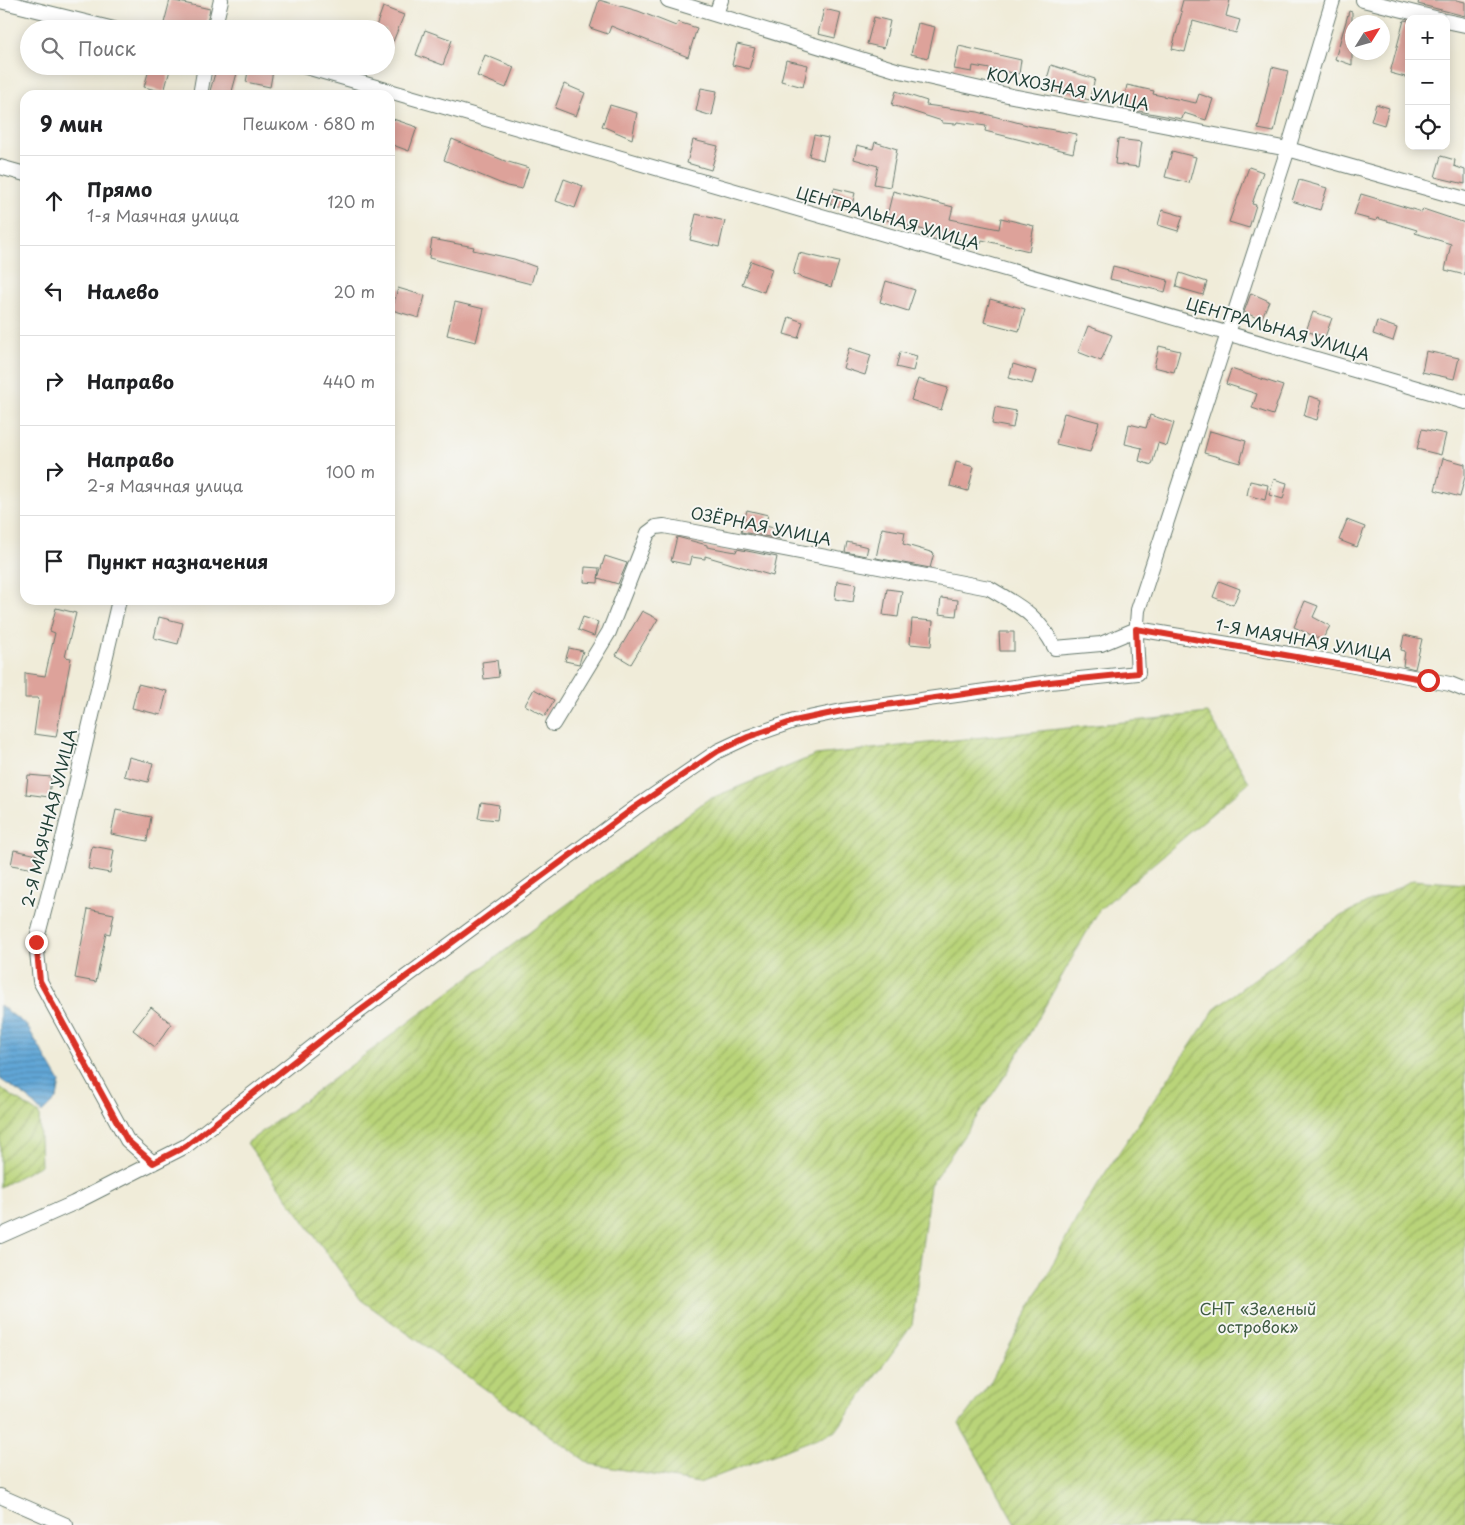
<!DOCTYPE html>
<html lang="ru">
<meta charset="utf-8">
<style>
:root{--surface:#fff;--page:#f2f2f2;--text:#202124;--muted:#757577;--line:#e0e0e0}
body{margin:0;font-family:"Playpen Sans",sans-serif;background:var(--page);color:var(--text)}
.controls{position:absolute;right:15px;top:15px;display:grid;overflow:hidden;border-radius:10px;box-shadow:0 2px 12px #0003}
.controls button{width:45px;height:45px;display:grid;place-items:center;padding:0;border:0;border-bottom:1px solid var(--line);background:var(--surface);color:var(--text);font:25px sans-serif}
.compass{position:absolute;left:1345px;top:15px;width:45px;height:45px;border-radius:50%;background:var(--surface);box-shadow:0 2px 12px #0003;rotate:53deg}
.stop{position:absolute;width:15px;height:15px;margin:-11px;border:4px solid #d93025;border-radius:50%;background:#fff}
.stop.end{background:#d93025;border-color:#fff;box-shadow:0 1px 5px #0008}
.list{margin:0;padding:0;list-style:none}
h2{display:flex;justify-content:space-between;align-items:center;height:65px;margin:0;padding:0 20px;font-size:21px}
h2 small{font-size:16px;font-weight:400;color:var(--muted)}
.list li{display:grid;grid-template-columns:32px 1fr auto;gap:15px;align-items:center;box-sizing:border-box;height:90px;padding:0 20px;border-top:1px solid var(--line)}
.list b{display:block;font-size:19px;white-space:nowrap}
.list p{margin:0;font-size:16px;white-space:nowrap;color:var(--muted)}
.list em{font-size:16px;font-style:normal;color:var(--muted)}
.icon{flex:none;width:28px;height:28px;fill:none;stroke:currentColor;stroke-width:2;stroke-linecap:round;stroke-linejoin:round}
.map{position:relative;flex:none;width:1465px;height:1525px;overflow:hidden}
.search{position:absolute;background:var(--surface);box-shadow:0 2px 12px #0003;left:20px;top:20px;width:375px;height:55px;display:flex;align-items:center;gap:12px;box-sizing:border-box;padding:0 18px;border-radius:28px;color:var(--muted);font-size:19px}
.panel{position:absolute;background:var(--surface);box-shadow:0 2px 12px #0003;left:20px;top:90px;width:375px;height:515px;border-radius:15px}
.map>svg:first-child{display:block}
.garden{fill:url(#garden-furrows);stroke:#6c8856}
.water{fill:url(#water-rules);stroke:#407285}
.building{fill:#dda29a}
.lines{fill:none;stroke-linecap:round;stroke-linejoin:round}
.street-casing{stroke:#687a6e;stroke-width:16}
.street{stroke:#fff;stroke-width:14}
.route{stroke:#d93025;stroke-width:6}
.labels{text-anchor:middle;stroke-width:4;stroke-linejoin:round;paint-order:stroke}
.street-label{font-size:16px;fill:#1f3d34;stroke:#f6f6f2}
.park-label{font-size:16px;fill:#3e5b42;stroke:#f6f6f2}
</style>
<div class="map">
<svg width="1465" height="1525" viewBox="0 0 1465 1525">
<defs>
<pattern id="garden-furrows" width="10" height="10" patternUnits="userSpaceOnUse" patternTransform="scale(1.25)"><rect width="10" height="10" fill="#b9d479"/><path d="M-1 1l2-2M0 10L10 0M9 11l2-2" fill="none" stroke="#96ad64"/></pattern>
<pattern id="water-rules" width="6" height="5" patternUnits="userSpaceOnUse" patternTransform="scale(1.25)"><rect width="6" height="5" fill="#61a6d6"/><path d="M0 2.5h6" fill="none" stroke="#4f88ae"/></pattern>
</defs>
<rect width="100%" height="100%" fill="#f6f6f2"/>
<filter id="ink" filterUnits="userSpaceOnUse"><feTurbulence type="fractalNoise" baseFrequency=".02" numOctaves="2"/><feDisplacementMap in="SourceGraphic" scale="10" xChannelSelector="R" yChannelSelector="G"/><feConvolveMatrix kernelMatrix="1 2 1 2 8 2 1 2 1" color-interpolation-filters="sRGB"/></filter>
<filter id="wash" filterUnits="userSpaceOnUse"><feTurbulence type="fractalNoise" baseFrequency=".0096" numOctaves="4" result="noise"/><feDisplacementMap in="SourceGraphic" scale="20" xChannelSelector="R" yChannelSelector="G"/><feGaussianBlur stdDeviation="1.12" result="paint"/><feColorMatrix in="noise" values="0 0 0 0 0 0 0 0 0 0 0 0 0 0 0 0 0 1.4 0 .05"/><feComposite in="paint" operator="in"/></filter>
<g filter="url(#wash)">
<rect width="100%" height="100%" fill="#f0ecd9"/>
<path class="garden" d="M 1208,713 L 1249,782 L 1099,910 L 1009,1070 L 930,1185 L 912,1325 L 836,1431 L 699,1483 L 590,1464 L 361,1300 L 247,1143 L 707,800 L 816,755 Z
M 1413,880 L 1465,884 L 1465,1525 L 1016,1525 L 959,1424 L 990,1383 L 1084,1205 L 1216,1007 L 1339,917 Z
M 0,1088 L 39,1114 L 41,1165 L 0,1187 Z"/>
<path class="water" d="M 0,1005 L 27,1026 L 60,1082 L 57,1098 L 42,1113 L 28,1098 L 0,1079 Z"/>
<g id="blocks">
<path class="building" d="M 170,0 L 210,9 L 205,29 L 187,29 L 164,23 Z
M 599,0 L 638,11 L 676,26 L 678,22 L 697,28 L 688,57 L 611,26 L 608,34 L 590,28 Z
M 1183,0 L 1230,0 L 1226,16 L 1240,20 L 1236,33 L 1193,21 L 1185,52 L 1172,49 L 1182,12 L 1180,11 Z
M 1419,0 L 1457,0 L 1465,2 L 1465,16 L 1418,4 Z
M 383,7 L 404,15 L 387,56 L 386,29 L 375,29 Z
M 824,9 L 841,13 L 835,38 L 818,34 Z
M 1349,11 L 1352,12 L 1352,65 L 1335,59 Z
M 874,17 L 890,21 L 884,48 L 867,44 Z
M 1404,20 L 1409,21 L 1409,78 L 1390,73 Z
M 918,23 L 935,27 L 928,58 L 911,54 Z
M 425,30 L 452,40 L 443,65 L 416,55 Z
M 737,44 L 755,48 L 749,69 L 732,65 Z
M 959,46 L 1021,60 L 1019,74 L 973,66 L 972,72 L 954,69 Z
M 485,55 L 514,67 L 506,88 L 477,76 Z
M 786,60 L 808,65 L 803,87 L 781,81 Z
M 1051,65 L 1095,79 L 1089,100 L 1045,86 Z
M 150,66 L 171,66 L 164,92 L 144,87 Z
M 217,66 L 239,66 L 231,95 L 210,91 Z
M 249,66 L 273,71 L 270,87 L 246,82 Z
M 1272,67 L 1288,71 L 1274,132 L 1258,129 Z
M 564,84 L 585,93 L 576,116 L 555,108 Z
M 1127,85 L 1154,91 L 1153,94 L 1196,103 L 1199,94 L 1213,99 L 1206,120 L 1184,113 L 1182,119 L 1122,108 Z
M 701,88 L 717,91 L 712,116 L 696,111 Z
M 896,91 L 927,101 L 926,105 L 978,112 L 1031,126 L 1077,134 L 1073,153 L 985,131 L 986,126 L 957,122 L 956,124 L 942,123 L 942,121 L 892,105 Z
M 1376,104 L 1389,108 L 1384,125 L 1371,121 Z
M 610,105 L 637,113 L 632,139 L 602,126 Z
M 390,118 L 417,127 L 409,151 L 390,144 Z
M 814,135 L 828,138 L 823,160 L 809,156 Z
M 452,139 L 505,161 L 529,168 L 522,189 L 507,186 L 444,160 Z
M 1118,139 L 1142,142 L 1138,167 L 1115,164 Z
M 693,140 L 718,146 L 711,170 L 687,163 Z
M 875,142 L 897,149 L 890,187 L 874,184 L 878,166 L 854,159 L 857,145 L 873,149 Z
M 1172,151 L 1196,157 L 1189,183 L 1165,177 Z
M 1441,156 L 1455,160 L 1454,166 L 1465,170 L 1465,184 L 1435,177 Z
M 1249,167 L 1263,172 L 1252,204 L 1256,205 L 1249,228 L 1229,222 Z
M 564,179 L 583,186 L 575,208 L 556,201 Z
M 1299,180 L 1327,188 L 1320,210 L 1292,201 Z
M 834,188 L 855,193 L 851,209 L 830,204 Z
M 893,191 L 953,207 L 950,219 L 999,229 L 1001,218 L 1034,226 L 1029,251 L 982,240 L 981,244 L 938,235 L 937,240 L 923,236 L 924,230 L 886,220 Z
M 1361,194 L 1422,212 L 1423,209 L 1465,223 L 1465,275 L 1445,270 L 1451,244 L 1415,233 L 1417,230 L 1377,218 L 1376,221 L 1354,215 Z
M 1162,210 L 1183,216 L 1178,231 L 1158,225 Z
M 696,214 L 725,221 L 719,247 L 690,240 Z
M 432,239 L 474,247 L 473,250 L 514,259 L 536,267 L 531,284 L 429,258 Z
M 799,253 L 839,262 L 831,287 L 793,274 Z
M 751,261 L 772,269 L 764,292 L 742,284 Z
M 1113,266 L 1168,280 L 1165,292 L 1110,279 Z
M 1180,273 L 1207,282 L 1203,295 L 1176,287 Z
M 886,281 L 915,290 L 908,311 L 880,302 Z
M 398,288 L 425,296 L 419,318 L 392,310 Z
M 1251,293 L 1269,301 L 1261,320 L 1244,312 Z
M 990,299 L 1025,309 L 1019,331 L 984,322 Z
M 455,302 L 484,309 L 476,342 L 447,335 Z
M 1313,312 L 1332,318 L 1325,337 L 1306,331 Z
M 789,317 L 803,322 L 798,338 L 784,334 Z
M 1377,321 L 1397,328 L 1393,341 L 1373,334 Z
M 1088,326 L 1112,335 L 1101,361 L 1078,352 Z
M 1159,346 L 1180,351 L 1174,372 L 1154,367 Z
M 849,348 L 871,355 L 865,375 L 843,368 Z
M 1426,351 L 1459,358 L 1454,379 L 1422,372 Z
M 900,352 L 917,356 L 913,371 L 896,367 Z
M 1013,364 L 1036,371 L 1032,384 L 1009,378 Z
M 1231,369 L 1283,386 L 1273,415 L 1252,408 L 1257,394 L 1226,384 Z
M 918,379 L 948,388 L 941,410 L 911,400 Z
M 1309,396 L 1322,400 L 1317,420 L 1304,416 Z
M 995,407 L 1016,411 L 1013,428 L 992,424 Z
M 1064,413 L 1099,422 L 1090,452 L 1056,444 Z
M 1150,415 L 1174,423 L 1167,446 L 1158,443 L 1152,465 L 1139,461 L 1142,448 L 1125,444 L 1129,424 L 1146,428 Z
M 1422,429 L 1446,434 L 1441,455 L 1417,449 Z
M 1210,431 L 1246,441 L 1240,463 L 1204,453 Z
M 1443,458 L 1465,464 L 1465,476 L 1460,497 L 1435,490 Z
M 956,462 L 974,467 L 968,491 L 950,486 Z
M 1274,479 L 1287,483 L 1283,499 L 1269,495 Z
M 1250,481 L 1268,485 L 1265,500 L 1247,495 Z
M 747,510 L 768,515 L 765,526 L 783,530 L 781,539 L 741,532 Z
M 1347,520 L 1365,527 L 1357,547 L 1339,540 Z
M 882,528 L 905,532 L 903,544 L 934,553 L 930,568 L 876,558 Z
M 677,537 L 707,545 L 707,547 L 736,552 L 737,549 L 777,557 L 773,576 L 705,556 L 705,559 L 692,557 L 690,565 L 671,561 Z
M 847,542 L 868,547 L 866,556 L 845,552 Z
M 605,556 L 627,563 L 618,584 L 598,578 Z
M 585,567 L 599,568 L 598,583 L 584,582 Z
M 837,581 L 856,584 L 853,602 L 835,599 Z
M 1219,581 L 1240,589 L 1233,605 L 1213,597 Z
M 887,589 L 902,591 L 898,617 L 883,615 Z
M 941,598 L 958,600 L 956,616 L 939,614 Z
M 1305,601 L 1318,606 L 1313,617 L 1330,626 L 1322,640 L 1294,627 Z
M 56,608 L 76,613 L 65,657 L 71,658 L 56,737 L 34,734 L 39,698 L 25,698 L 25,673 L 45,676 L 55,633 L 50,631 Z
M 642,611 L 658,619 L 631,664 L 616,655 Z
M 159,617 L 183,623 L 178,644 L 154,638 Z
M 583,617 L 598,622 L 594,636 L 578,630 Z
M 912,619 L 933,621 L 931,646 L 910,644 Z
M 999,632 L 1014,632 L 1014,651 L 1000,651 Z
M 1404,635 L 1422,639 L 1415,669 L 1403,666 L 1405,651 L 1401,650 Z
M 569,648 L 583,651 L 579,664 L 565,661 Z
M 497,660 L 499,677 L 484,679 L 482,662 Z
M 138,684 L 167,691 L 161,715 L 132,708 Z
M 534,689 L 554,700 L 545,716 L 525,705 Z
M 129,757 L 153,763 L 148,782 L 124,776 Z
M 28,775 L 51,777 L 49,797 L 26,794 Z
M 481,802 L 499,805 L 497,820 L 478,818 Z
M 116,810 L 151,817 L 147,841 L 111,834 Z
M 92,846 L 114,850 L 110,873 L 88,869 Z
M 14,850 L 38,855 L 35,869 L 11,865 Z
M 88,909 L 114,914 L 110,934 L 106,933 L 96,982 L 75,978 Z
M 151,1007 L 172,1024 L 155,1047 L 133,1030 Z"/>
</g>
</g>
<g filter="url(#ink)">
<use href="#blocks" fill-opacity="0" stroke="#687a6e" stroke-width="1"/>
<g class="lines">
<g class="street-casing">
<path id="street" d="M 668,0 L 896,70 L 1012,96 L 1288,149 L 1465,199
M 1363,0 L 1439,19
M 0,1 L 114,29
M 716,14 L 721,0
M 1446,21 L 1465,25
M 214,29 L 221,0
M 303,66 C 689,180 1078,287 1465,402
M 200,95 L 205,66
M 0,167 L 25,174
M 119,600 L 65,831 L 36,942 L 40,981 L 127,1140 L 153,1163
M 553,724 L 609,632 L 648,533 L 656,527 L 664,526 L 989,588 C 1021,607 1037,614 1055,648 L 1101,644 L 1137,629 L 1301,656 L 1450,684 L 1465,690
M 0,1236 L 74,1203 L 186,1146 L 334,1030 L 635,808 L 718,751 L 748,737 L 794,721 L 842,711 L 1050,682 L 1138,673 L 1136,637 L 1138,610 L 1288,149 L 1333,0
M 0,1496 L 66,1525"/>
</g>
<use href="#street" class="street"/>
</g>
</g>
<g class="lines" filter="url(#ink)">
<path class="route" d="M 36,942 L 40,981 L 127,1140 L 153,1163 L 186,1146 L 334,1030 L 634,808 L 718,751 L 748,737 L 794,721 L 842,711 L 1050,682 L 1138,673 L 1136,629 L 1428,680"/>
</g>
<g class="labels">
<g class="street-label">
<text transform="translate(1068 89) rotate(11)" y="6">КОЛХОЗНАЯ УЛИЦА</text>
<text transform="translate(888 218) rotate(16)" y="6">ЦЕНТРАЛЬНАЯ УЛИЦА</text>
<text transform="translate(1278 329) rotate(16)" y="6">ЦЕНТРАЛЬНАЯ УЛИЦА</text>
<text transform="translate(761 526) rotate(11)" y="6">ОЗЁРНАЯ УЛИЦА</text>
<text transform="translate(1304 640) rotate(10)" y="6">1-Я МАЯЧНАЯ УЛИЦА</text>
<text transform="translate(49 818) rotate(-76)" y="6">2-Я МАЯЧНАЯ УЛИЦА</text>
</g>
<g class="park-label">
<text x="1258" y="1315">СНТ «Зеленый<tspan x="1258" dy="18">островок»</tspan></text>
</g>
</g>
</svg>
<div class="controls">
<button>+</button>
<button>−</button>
<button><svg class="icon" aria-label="locate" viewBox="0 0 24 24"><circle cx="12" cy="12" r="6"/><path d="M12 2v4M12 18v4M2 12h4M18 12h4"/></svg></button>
</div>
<svg class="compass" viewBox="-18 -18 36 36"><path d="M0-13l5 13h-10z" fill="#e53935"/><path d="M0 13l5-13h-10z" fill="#757577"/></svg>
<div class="stop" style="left:1428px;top:680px"></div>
<div class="stop end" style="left:36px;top:942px"></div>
<div class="search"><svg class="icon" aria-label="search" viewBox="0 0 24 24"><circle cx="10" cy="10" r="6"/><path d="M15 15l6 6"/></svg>Поиск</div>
<section class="panel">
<h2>9 мин<small>Пешком · 680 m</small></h2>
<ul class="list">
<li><svg class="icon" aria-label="ahead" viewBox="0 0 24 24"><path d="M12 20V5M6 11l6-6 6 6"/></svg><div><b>Прямо</b><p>1-я Маячная улица</p></div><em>120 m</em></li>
<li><svg class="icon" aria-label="left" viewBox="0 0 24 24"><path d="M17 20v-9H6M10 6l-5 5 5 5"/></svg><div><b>Налево</b></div><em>20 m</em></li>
<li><svg class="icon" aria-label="right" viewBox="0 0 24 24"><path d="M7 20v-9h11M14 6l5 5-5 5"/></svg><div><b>Направо</b></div><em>440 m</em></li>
<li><svg class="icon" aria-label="right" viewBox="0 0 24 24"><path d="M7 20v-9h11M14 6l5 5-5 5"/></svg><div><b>Направо</b><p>2-я Маячная улица</p></div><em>100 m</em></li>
<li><svg class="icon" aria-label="arrive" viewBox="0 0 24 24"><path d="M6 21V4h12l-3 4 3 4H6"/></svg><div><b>Пункт назначения</b></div></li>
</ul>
</section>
</div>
